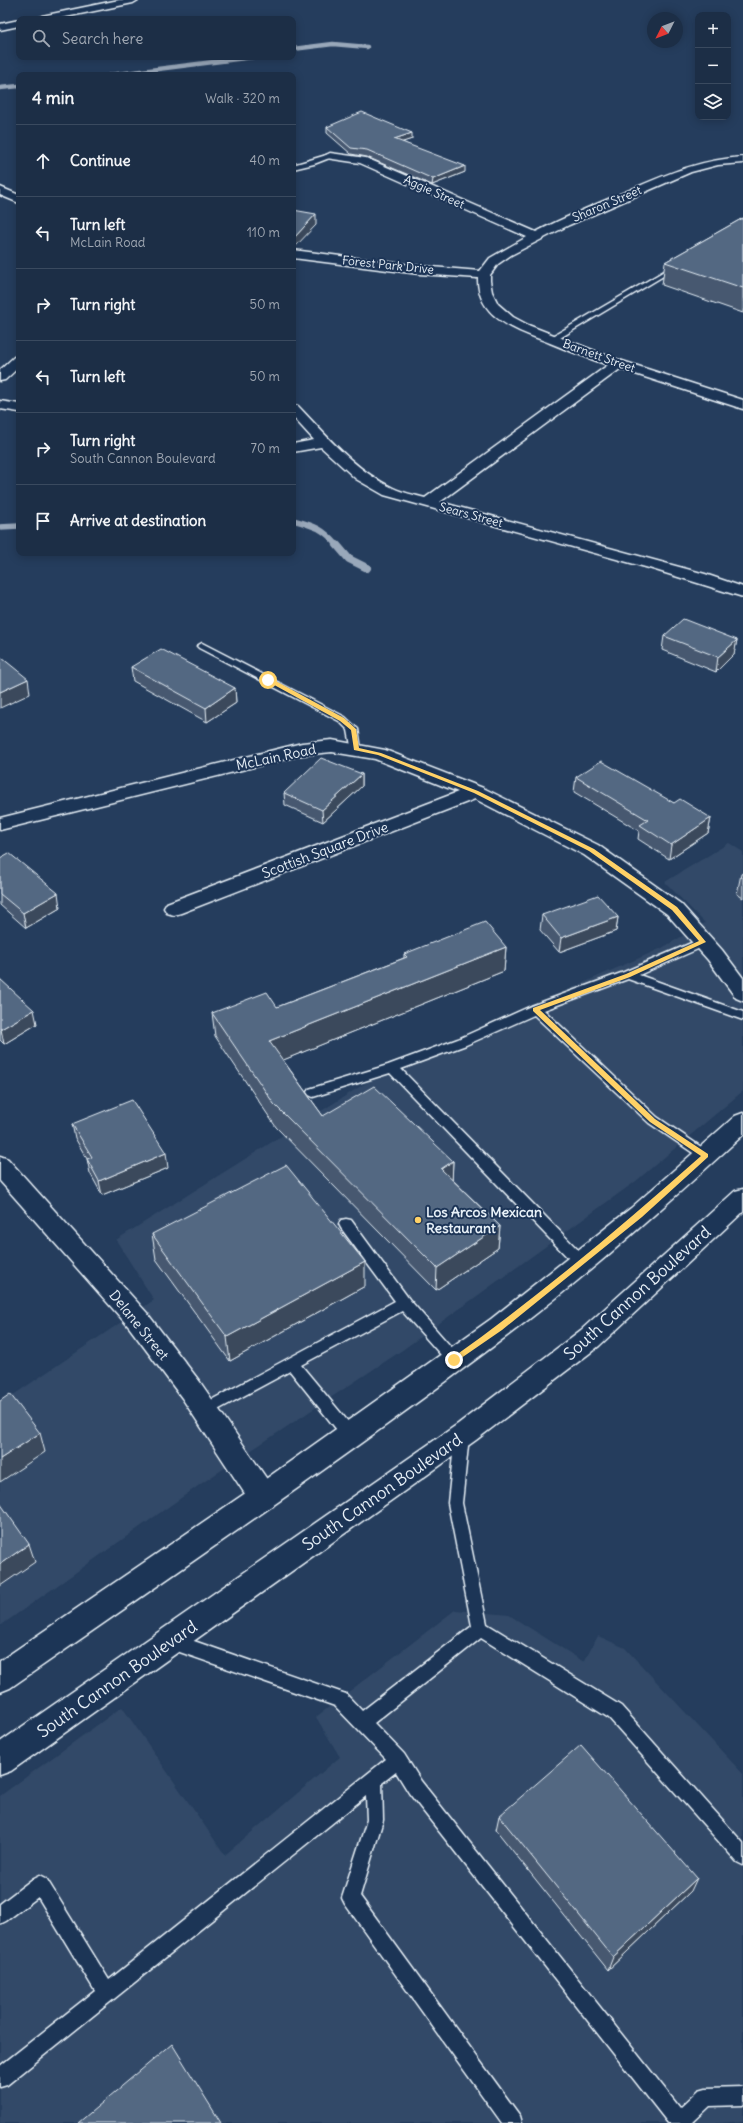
<!DOCTYPE html>
<meta charset="utf-8">
<style>
:root{--surface:#1c2e46;--page:#293a51;--text:#f1f3f6;--muted:#a0a8b3;--line:#3a4a5f}
body{margin:0;font-family:Delius,sans-serif;background:var(--page);color:var(--text)}
.controls{position:absolute;right:12px;top:12px;display:grid;overflow:hidden;border-radius:8px;box-shadow:0 2px 10px #0003}
.controls button{width:36px;height:36px;display:grid;place-items:center;padding:0;border:0;border-bottom:1px solid var(--line);background:var(--surface);color:var(--text);font:20px sans-serif}
.compass{position:absolute;left:647px;top:12px;width:36px;height:36px;border-radius:50%;background:var(--surface);box-shadow:0 2px 10px #0003;rotate:228deg}
.stop{position:absolute;width:12px;height:12px;margin:-9px;border:3px solid #ffd166;border-radius:50%;background:#fff}
.stop.end{background:#ffd166;border-color:#fff;box-shadow:0 1px 4px #0008}
.list{margin:0;padding:0;list-style:none}
h2{display:flex;justify-content:space-between;align-items:center;height:52px;margin:0;padding:0 16px;font-size:17px}
h2 small{font-size:13px;font-weight:400;color:var(--muted)}
.list li{display:grid;grid-template-columns:26px 1fr auto;gap:12px;align-items:center;box-sizing:border-box;height:72px;padding:0 16px;border-top:1px solid var(--line)}
.list b{display:block;font-size:15px;white-space:nowrap}
.list p{margin:0;font-size:13px;white-space:nowrap;color:var(--muted)}
.list em{font-size:13px;font-style:normal;color:var(--muted)}
.icon{flex:none;width:22px;height:22px;fill:none;stroke:currentColor;stroke-width:2;stroke-linecap:round;stroke-linejoin:round}
.map{position:relative;flex:none;width:743px;height:2123px;overflow:hidden}
.search{position:absolute;background:var(--surface);box-shadow:0 2px 10px #0003;left:16px;top:16px;width:280px;height:44px;display:flex;align-items:center;gap:10px;box-sizing:border-box;padding:0 14px;border-radius:8px;color:var(--muted);font-size:15px}
.panel{position:absolute;background:var(--surface);box-shadow:0 2px 10px #0003;left:16px;top:72px;width:280px;height:484px;border-radius:8px}
.map>svg:first-child{display:block}
.built{fill:#334a68}
.lines{fill:none;stroke-linecap:round;stroke-linejoin:round}
.stream-far2{stroke:#99a8ba;stroke-width:4.5}
.stream-far1{stroke:#99a8ba;stroke-width:5.5}
.stream{stroke:#99a8ba;stroke-width:8}
.service-casing{stroke:#e8f1f8;stroke-width:3}
.minor-casing{stroke:#e8f1f8;stroke-width:3}
.primary-casing{stroke:#e8f1f8;stroke-width:3}
.service{fill:#1d3557;fill-rule:evenodd}
.minor{fill:#1d3557;fill-rule:evenodd}
.primary{fill:#1d3557;fill-rule:evenodd}
.wall{fill:#475970;stroke:#e8f1f8}
.shaded-wall{fill:#3a485b;stroke:#e8f1f8}
.building{fill:#536782;stroke:#e8f1f8}
.route{fill:#ffd166}
.poi-dot{fill:#ffd166;stroke:#1d3557;stroke-width:1.5}
.labels{text-anchor:middle;stroke-width:4;stroke-linejoin:round;paint-order:stroke}
.far-street-label{font-size:12px;fill:#e8f1f8;stroke:#1d3557}
.street-label{font-size:14px;fill:#e8f1f8;stroke:#1d3557}
.poi-label{font-size:14px;font-weight:bold;fill:#e8f1f8;stroke:#1d3557;text-anchor:start}
.near-street-label{font-size:17px;fill:#e8f1f8;stroke:#1d3557}
</style>
<div class="map">
<svg width="743" height="2123" viewBox="0 0 743 2123">
<rect width="100%" height="100%" fill="#253d5d"/>
<filter id="ink" filterUnits="userSpaceOnUse"><feTurbulence type="fractalNoise" baseFrequency=".025" numOctaves="2"/><feDisplacementMap in="SourceGraphic" scale="8" xChannelSelector="R" yChannelSelector="G"/><feConvolveMatrix kernelMatrix="1 2 1 2 8 2 1 2 1" color-interpolation-filters="sRGB"/></filter>
<g filter="url(#ink)">
<path class="built" d="M 729,843 L 743,852 L 743,1091 L 636,1181 L 401,1351 L 205,1481 L 0,1626 L 0,1404 L 154,1300 L 116,1240 L 385,1071 L 662,948 L 705,923 L 665,882 Z
M 455,1610 L 509,1615 L 584,1662 L 598,1636 L 625,1648 L 743,1774 L 743,2121 L 719,2123 L 0,2123 L 0,1796 L 122,1707 L 225,1855 L 340,1757 L 316,1717 Z"/>
<g class="lines">
<path class="stream-far2" d="M 293,49 L 333,44 L 367,47
M 110,75 L 253,57
M 0,88 L 19,86"/>
<path class="stream-far1" d="M 293,520 C 315,526 323,528 338,546
M 0,527 L 19,526"/>
<path class="stream" d="M 337,545 L 349,559 L 367,568"/>
<g class="service-casing">
<path id="service" d="M 330,154 L 332,155 L 332,157 L 314,164 L 293,169 L 293,165 Z
M 678,263 L 681,265 L 680,266 L 555,341 L 548,339 Z
M 202,643 L 345,717 L 358,729 L 361,749 L 360,751 L 352,751 L 348,730 L 339,721 L 199,648 L 197,646 Z
M 703,938 L 709,942 L 707,945 L 639,975 L 743,1012 L 743,1020 L 628,979 L 544,1010 L 657,1117 L 710,1153 L 712,1156 L 710,1159 L 702,1159 L 649,1123 L 534,1015 L 466,1045 L 401,1069 L 585,1257 L 587,1261 L 585,1265 L 580,1266 L 575,1265 L 390,1073 L 313,1097 L 309,1095 L 307,1092 L 309,1089 L 388,1065 L 458,1039 L 531,1006 L 624,972 Z
M 346,1219 L 351,1220 L 409,1299 L 459,1356 L 461,1360 L 459,1364 L 454,1366 L 449,1364 L 402,1311 L 301,1365 L 355,1430 L 357,1435 L 355,1440 L 350,1441 L 345,1440 L 290,1371 L 210,1414 L 205,1416 L 200,1414 L 198,1410 L 200,1406 L 395,1301 L 341,1228 L 339,1224 L 341,1220 Z
M 462,1430 L 467,1431 L 469,1436 L 462,1503 L 487,1624 L 621,1706 L 743,1843 L 743,1865 L 737,1862 L 609,1718 L 481,1638 L 374,1723 L 404,1754 L 421,1781 L 680,2108 L 699,2090 L 706,2088 L 743,2087 L 743,2105 L 710,2106 L 692,2123 L 668,2123 L 409,1793 L 396,1772 L 382,1783 L 383,1820 L 360,1896 L 520,2116 L 522,2123 L 502,2123 L 345,1904 L 342,1898 L 367,1820 L 366,1796 L 7,2085 L 0,2087 L 0,2066 L 95,1991 L 38,1897 L 6,1921 L 0,1924 L 0,1904 L 34,1878 L 40,1875 L 46,1878 L 109,1980 L 386,1759 L 335,1706 L 171,1649 L 165,1646 L 163,1641 L 165,1636 L 171,1633 L 340,1692 L 346,1694 L 362,1711 L 472,1626 L 448,1503 L 455,1436 L 457,1431 Z"/>
</g>
<g class="minor-casing">
<path id="minor" d="M 119,0 L 138,0 L 133,3 L 56,19 L 37,19 L 42,16 Z
M 19,20 L 19,26 L 0,30 L 0,24 Z
M 330,153 L 366,158 L 536,232 C 565,217 594,205 623,193 C 665,175 697,160 743,157 L 743,163 L 718,165 L 691,172 L 569,225 L 511,255 L 498,264 L 490,275 L 490,281 L 492,292 L 498,304 L 513,317 L 528,325 L 613,358 L 743,400 L 743,409 L 620,369 L 440,502 L 705,574 L 743,587 L 743,597 L 649,568 L 384,495 L 356,479 L 321,447 L 293,452 L 293,444 L 314,440 L 293,417 L 293,405 L 298,406 C 327,436 354,470 393,488 C 403,493 415,495 425,498 L 608,365 C 588,358 569,351 550,343 C 519,331 477,319 478,278 L 419,274 L 293,258 L 293,250 L 419,266 L 480,271 L 490,258 L 527,237 L 360,163 L 326,158 L 324,156 Z
M 0,187 L 19,195 L 19,203 L 0,195 Z
M 19,356 L 19,367 L 5,380 L 0,381 L 0,370 L 14,357 Z
M 0,401 L 19,404 L 19,412 L 0,409 Z
M 332,740 L 385,750 L 483,788 L 598,845 L 681,904 L 722,950 L 743,978 L 743,1001 L 736,998 L 708,960 L 667,914 L 584,855 L 475,799 L 181,913 L 174,915 L 167,913 L 164,908 L 167,903 L 458,792 L 375,759 L 332,752 L 302,755 L 0,830 L 0,818 L 302,743 Z
M 0,1156 L 8,1159 L 147,1313 L 200,1382 L 273,1488 L 277,1497 L 273,1506 L 263,1509 L 253,1506 L 182,1398 L 129,1327 L 0,1181 Z"/>
</g>
<g class="primary-casing">
<path id="primary" d="M 743,1113 L 743,1135 C 667,1204 590,1274 507,1336 C 345,1458 177,1572 10,1688 L 0,1692 L 0,1661 L 253,1488 L 491,1319 L 631,1208 L 735,1116 Z
M 743,1189 L 743,1212 L 599,1346 L 476,1440 L 11,1771 L 0,1775 L 0,1742 L 458,1424 L 581,1330 L 735,1191 Z"/>
</g>
<use href="#service" class="service"/>
<use href="#minor" class="minor"/>
<use href="#primary" class="primary"/>
</g>
<path class="wall" d="M 327,127 L 412,139 L 402,142 L 465,172 L 432,185 L 367,157 L 351,154 L 327,133 Z
M 743,218 L 743,313 L 662,285 L 665,262 Z
M 664,636 L 737,640 L 734,654 L 716,672 L 662,650 Z
M 131,667 L 235,688 L 236,703 L 207,722 L 133,681 Z
M 362,774 L 362,786 L 323,822 L 285,805 L 284,793 Z
M 576,777 L 674,803 L 711,818 L 708,833 L 669,859 L 638,839 L 639,831 L 574,792 Z
M 0,858 L 60,908 L 26,928 L 0,905 Z
M 743,873 L 743,898 L 737,894 L 741,874 Z
M 542,915 L 618,917 L 616,931 L 559,952 L 540,930 Z
M 506,947 L 504,971 L 283,1060 L 323,1116 L 453,1161 L 452,1179 L 500,1226 L 498,1248 L 436,1290 L 276,1127 L 215,1036 L 212,1013 L 277,1007 L 404,958 L 404,954 Z
M 0,979 L 37,1024 L 4,1044 L 0,1040 Z
M 72,1124 L 168,1168 L 102,1195 L 90,1173 L 87,1159 L 75,1138 Z
M 152,1234 L 365,1286 L 230,1361 L 156,1259 Z
M 499,1816 L 691,1891 L 608,1970 L 496,1830 Z"/>
<path class="shaded-wall" d="M 412,133 L 412,139 L 394,145 L 394,139 Z
M 465,166 L 465,172 L 432,185 L 433,179 Z
M 316,214 L 316,225 L 293,249 L 293,239 Z
M 737,640 L 734,654 L 716,672 L 718,657 Z
M 28,679 L 30,694 L 0,708 L 0,692 Z
M 235,688 L 236,703 L 207,722 L 206,708 Z
M 362,774 L 362,786 L 323,822 L 322,810 Z
M 711,818 L 708,833 L 669,859 L 671,845 Z
M 58,893 L 60,908 L 26,928 L 23,913 Z
M 618,917 L 616,931 L 559,952 L 561,938 Z
M 506,947 L 504,971 L 271,1065 L 269,1041 Z
M 34,1010 L 37,1024 L 4,1044 L 1,1029 Z
M 166,1153 L 168,1168 L 102,1195 L 99,1181 Z
M 453,1161 L 452,1184 L 441,1169 Z
M 500,1226 L 498,1248 L 436,1290 L 437,1268 Z
M 365,1262 L 365,1286 L 230,1361 L 227,1337 Z
M 40,1433 L 45,1452 L 0,1482 L 0,1459 Z
M 29,1544 L 35,1562 L 0,1586 L 0,1564 Z
M 697,1878 L 691,1891 L 608,1970 L 613,1957 Z"/>
<path class="building" d="M 362,112 L 412,133 L 394,139 L 465,166 L 433,179 L 367,150 L 351,148 L 327,127 Z
M 293,210 L 316,214 L 293,239 Z
M 743,218 L 743,288 L 665,262 Z
M 683,619 L 737,640 L 718,657 L 664,636 Z
M 161,649 L 235,688 L 206,708 L 131,667 Z
M 2,658 L 28,679 L 0,692 L 0,659 Z
M 321,758 L 362,774 L 322,810 L 284,793 Z
M 601,761 L 674,803 L 680,799 L 711,818 L 671,845 L 640,825 L 648,820 L 576,777 Z
M 9,853 L 58,893 L 23,913 L 0,894 L 0,858 Z
M 598,895 L 618,917 L 561,938 L 542,915 Z
M 485,922 L 506,947 L 269,1041 L 323,1116 L 374,1086 L 453,1161 L 441,1169 L 500,1226 L 437,1268 L 274,1104 L 212,1013 L 267,992 L 277,1007 L 407,957 L 404,954 Z
M 0,979 L 34,1010 L 1,1029 L 0,1029 Z
M 132,1100 L 166,1153 L 99,1181 L 87,1159 L 92,1157 L 72,1124 Z
M 286,1165 L 365,1262 L 227,1337 L 152,1234 Z
M 10,1394 L 40,1433 L 0,1459 L 0,1401 Z
M 0,1503 L 29,1544 L 0,1564 Z
M 581,1745 L 697,1878 L 613,1957 L 499,1816 Z
M 172,2044 L 221,2123 L 78,2123 Z"/>
</g>
<path class="route" d="M 267,678 L 270,678 L 344,718 L 356,729 L 359,748 L 381,753 L 478,791 L 594,849 L 677,907 L 706,942 L 630,977 L 540,1010 L 655,1119 L 708,1154 L 708,1157 L 642,1217 L 502,1330 L 454,1363 L 452,1362 L 452,1358 C 539,1296 621,1227 701,1156 L 650,1122 L 533,1011 L 533,1008 L 626,974 L 699,941 L 672,910 L 589,851 L 474,793 L 378,755 L 354,750 L 351,730 L 340,721 L 267,681 Z"/>
<circle class="poi-dot" cx="418" cy="1220" r="4"/>
<g class="labels">
<g class="far-street-label">
<text transform="translate(434 192) rotate(24)" y="4">Aggie Street</text>
<text transform="translate(607 204) rotate(-23)" y="4">Sharon Street</text>
<text transform="translate(388 265) rotate(6)" y="4">Forest Park Drive</text>
<text transform="translate(599 356) rotate(20)" y="4">Barnett Street</text>
<text transform="translate(471 515) rotate(15)" y="4">Sears Street</text>
</g>
<g class="street-label">
<text transform="translate(276 757) rotate(-12)" y="5">McLain Road</text>
<text transform="translate(325 850) rotate(-21)" y="5">Scottish Square Drive</text>
<text transform="translate(139 1325) rotate(51)" y="5">Delane Street</text>
</g>
<g class="poi-label">
<text x="426" y="1217">Los Arcos Mexican<tspan x="426" dy="16">Restaurant</tspan></text>
</g>
<g class="near-street-label">
<text transform="translate(637 1293) rotate(-42)" y="6">South Cannon Boulevard</text>
<text transform="translate(382 1492) rotate(-35)" y="6">South Cannon Boulevard</text>
<text transform="translate(117 1679) rotate(-35)" y="6">South Cannon Boulevard</text>
</g>
</g>
</svg>
<div class="controls">
<button>+</button>
<button>−</button>
<button><svg class="icon" aria-label="layers" viewBox="0 0 24 24"><path d="M12 4l9 5-9 5-9-5zM3 14l9 5 9-5"/></svg></button>
</div>
<svg class="compass" viewBox="-18 -18 36 36"><path d="M0-13l5 13h-10z" fill="#e53935"/><path d="M0 13l5-13h-10z" fill="#a0a8b3"/></svg>
<div class="stop" style="left:268px;top:680px"></div>
<div class="stop end" style="left:454px;top:1360px"></div>
<div class="search"><svg class="icon" aria-label="search" viewBox="0 0 24 24"><circle cx="10" cy="10" r="6"/><path d="M15 15l6 6"/></svg>Search here</div>
<section class="panel">
<h2>4 min<small>Walk · 320 m</small></h2>
<ul class="list">
<li><svg class="icon" aria-label="ahead" viewBox="0 0 24 24"><path d="M12 20V5M6 11l6-6 6 6"/></svg><div><b>Continue</b></div><em>40 m</em></li>
<li><svg class="icon" aria-label="left" viewBox="0 0 24 24"><path d="M17 20v-9H6M10 6l-5 5 5 5"/></svg><div><b>Turn left</b><p>McLain Road</p></div><em>110 m</em></li>
<li><svg class="icon" aria-label="right" viewBox="0 0 24 24"><path d="M7 20v-9h11M14 6l5 5-5 5"/></svg><div><b>Turn right</b></div><em>50 m</em></li>
<li><svg class="icon" aria-label="left" viewBox="0 0 24 24"><path d="M17 20v-9H6M10 6l-5 5 5 5"/></svg><div><b>Turn left</b></div><em>50 m</em></li>
<li><svg class="icon" aria-label="right" viewBox="0 0 24 24"><path d="M7 20v-9h11M14 6l5 5-5 5"/></svg><div><b>Turn right</b><p>South Cannon Boulevard</p></div><em>70 m</em></li>
<li><svg class="icon" aria-label="arrive" viewBox="0 0 24 24"><path d="M6 21V4h12l-3 4 3 4H6"/></svg><div><b>Arrive at destination</b></div></li>
</ul>
</section>
</div>
